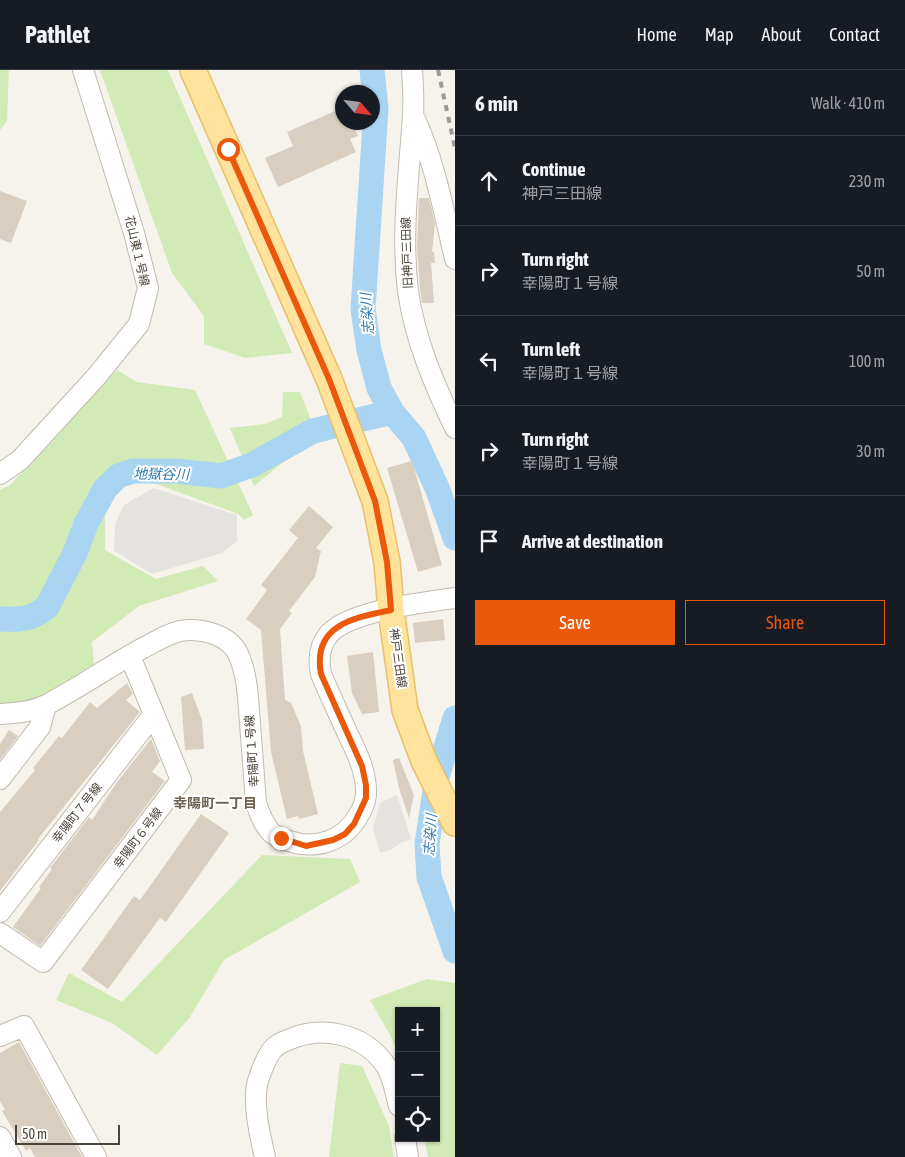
<!DOCTYPE html>
<meta charset="utf-8">
<style>
:root{--surface:#171b24;--page:#242831;--text:#f1f3f6;--muted:#9ea1a6;--line:#363941;--accent:#ea580c}
body{margin:0;font-family:"Asap Condensed","Noto Sans JP",sans-serif;background:var(--page);color:var(--text)}
.controls{position:absolute;right:15px;bottom:15px;display:grid;overflow:hidden;border-radius:0px;box-shadow:0 1px 4px #0004}
.controls button{width:45px;height:45px;display:grid;place-items:center;padding:0;border:0;border-bottom:1px solid var(--line);background:var(--surface);color:var(--text);font:25px sans-serif}
.compass{position:absolute;left:335px;top:15px;width:45px;height:45px;border-radius:50%;background:var(--surface);box-shadow:0 1px 4px #0004;rotate:118deg}
.scale{position:absolute;left:15px;bottom:12px;width:105px;box-sizing:border-box;padding-left:5px;border:2px solid #4b4439;border-top:0;font-size:14px;line-height:18px;white-space:nowrap;color:#4b4439;-webkit-text-stroke:4px #fff;paint-order:stroke}
.stop{position:absolute;width:15px;height:15px;margin:-11px;border:4px solid #ea580c;border-radius:50%;background:#fff}
.stop.end{background:#ea580c;border-color:#fff;box-shadow:0 1px 5px #0008}
.list{margin:0;padding:0;list-style:none}
h2{display:flex;justify-content:space-between;align-items:center;height:65px;margin:0;padding:0 20px;font-size:21px}
h2 small{font-size:16px;font-weight:400;color:var(--muted)}
.list li{display:grid;grid-template-columns:32px 1fr auto;gap:15px;align-items:center;box-sizing:border-box;height:90px;padding:0 20px;border-top:1px solid var(--line)}
.list b{display:block;font-size:19px;white-space:nowrap}
.list p{margin:0;font-size:16px;white-space:nowrap;color:var(--muted)}
.list em{font-size:16px;font-style:normal;color:var(--muted)}
.actions{display:flex;gap:10px;padding:15px 20px}
.actions a{flex:1;padding:11px 0;border:1px solid var(--accent);border-radius:0px;text-align:center;font-size:18px;color:var(--accent)}
.actions .main{background:var(--accent);color:#fff}
.icon{flex:none;width:28px;height:28px;fill:none;stroke:currentColor;stroke-width:2;stroke-linecap:round;stroke-linejoin:round}
.map{position:relative;flex:none;width:455px;height:1087px;overflow:hidden}
header{display:flex;align-items:center;gap:30px;box-sizing:border-box;height:70px;padding:0 25px;background:var(--surface);border-bottom:1px solid var(--line)}
header strong{font-size:24px}
nav{display:flex;gap:28px;margin-inline-start:auto;font-size:18px}
main{display:flex}
aside{flex:1;background:var(--surface)}
.map>svg:first-child{display:block}
.green{fill:#d2eab5}
.parking{fill:#e5e3e0}
.lines{fill:none;stroke-linecap:round;stroke-linejoin:round}
.river{stroke:#a9d4f2;stroke-width:25}
.building{fill:#d8cfc1}
.minor-casing{stroke:#c2bbae;stroke-width:22}
.major-casing{stroke:#e6c16a;stroke-width:28}
.minor{stroke:#fff;stroke-width:20}
.major{stroke:#ffe39c;stroke-width:25}
.rail{stroke:#9a9a9a;stroke-width:4;stroke-dasharray:6 6;stroke-linecap:butt}
.route{stroke:#ea580c;stroke-width:6}
.labels{text-anchor:middle;stroke-width:4;stroke-linejoin:round;paint-order:stroke}
.street-label{font-size:12px;fill:#4b4439;stroke:#fff}
.water-label{font-size:14px;font-style:italic;fill:#2e7ab2;stroke:#fff}
.neighbourhood-label{font-size:14px;font-weight:bold;fill:#6e6250;stroke:#fff}
</style>
<header>
<strong>Pathlet</strong>
<nav><a>Home</a><a>Map</a><a>About</a><a>Contact</a></nav>
</header>
<main>
<div class="map">
<svg width="455" height="1087" viewBox="0 0 455 1087">
<rect width="100%" height="100%" fill="#f6f3ec"/>
<path class="green" d="M 0,0 L 9,0 L 7,51 L 0,60 Z
M 100,0 L 168,0 L 292,283 L 245,288 L 204,274 L 204,246 L 172,203 Z
M 117,300 L 137,312 L 195,320 L 253,445 L 244,450 L 238,444 L 151,412 L 127,411 L 105,440 L 105,480 L 156,509 L 203,496 L 218,511 L 139,536 L 92,572 L 94,594 L 58,618 L 26,633 L 0,634 L 0,420 L 10,415 Z
M 283,322 L 300,322 L 317,365 L 254,416 L 230,358 L 265,354 L 282,347 Z
M 262,785 L 350,789 L 360,812 L 224,890 L 190,947 L 157,985 L 112,953 L 56,930 L 69,903 L 122,932 Z
M 427,909 L 455,913 L 455,1087 L 428,1087 L 424,1068 L 436,1068 L 436,941 L 399,941 L 399,985 L 390,965 L 370,930 Z
M 340,993 L 362,996 L 389,1056 L 394,1087 L 329,1087 Z"/>
<path class="parking" d="M 154,418 L 237,445 L 237,471 L 222,483 L 152,504 L 114,481 L 115,454 L 124,435 Z
M 397,725 L 411,769 L 401,773 L 391,780 L 380,783 L 373,758 L 380,733 Z"/>
<g class="lines">
<path class="river" d="M 372,0 L 376,39 L 363,239 L 369,280 L 379,318 L 392,342 L 414,368 L 438,420 L 455,468
M 0,549 C 19,550 31,550 47,537 L 75,483 L 86,454 L 105,419 L 118,406 L 133,401 L 176,401 L 221,406 L 252,395 L 313,361 L 392,342
M 455,648 L 437,707 L 427,774 L 429,807 L 455,881"/>
</g>
<path class="building" d="M 342,38 L 342,52 L 352,52 L 358,66 L 350,69 L 356,82 L 278,117 L 265,88 L 293,76 L 287,62 Z
M 0,121 L 27,131 L 11,173 L 0,169 Z
M 419,128 L 429,128 L 435,153 L 432,182 L 434,182 L 435,193 L 431,193 L 434,233 L 422,233 L 420,219 L 417,177 Z
M 412,391 L 442,495 L 418,502 L 387,398 Z
M 309,436 L 333,457 L 316,478 L 321,481 L 315,507 L 289,541 L 292,543 L 280,559 L 285,630 L 291,633 L 301,656 L 303,681 L 318,744 L 299,749 L 298,746 L 287,749 L 271,682 L 261,560 L 246,549 L 267,520 L 261,515 L 298,468 L 289,460 Z
M 443,549 L 445,570 L 415,573 L 413,553 Z
M 373,582 L 379,642 L 362,644 L 352,623 L 347,586 Z
M 127,613 L 133,624 L 126,630 L 140,642 L 38,769 L 39,770 L 0,821 L 0,742 L 35,700 L 33,698 L 59,666 L 62,668 L 90,632 L 97,638 Z
M 192,623 L 202,650 L 204,679 L 185,680 L 181,627 Z
M 9,660 L 18,666 L 0,690 L 0,674 Z
M 151,669 L 160,691 L 152,702 L 165,711 L 40,876 L 13,857 L 41,818 L 39,817 L 52,799 L 50,798 L 89,747 L 92,750 L 117,712 Z
M 399,688 L 414,725 L 409,748 L 399,718 L 393,690 Z
M 201,744 L 229,763 L 166,852 L 160,848 L 108,919 L 81,900 L 134,826 L 140,830 Z
M 19,972 L 82,1087 L 35,1087 L 30,1078 L 26,1081 L 2,1041 L 5,1040 L 0,1031 L 0,983 Z"/>
<g class="lines">
<g class="minor-casing">
<path id="minor" d="M 412,0 C 413,15 414,31 413,46 C 409,104 401,163 408,221 C 415,270 434,314 455,358
M 415,49 C 435,93 444,142 455,189
M 0,404 L 20,390 L 96,307 L 139,254 L 148,218 L 134,163 L 83,0
M 0,644 C 16,643 33,642 48,634 C 80,617 110,596 143,578 C 155,572 167,564 180,561 C 201,557 231,565 239,586 C 248,607 248,631 250,653 C 252,680 254,706 256,733 C 259,742 263,753 269,760 C 273,766 283,769 289,771 C 316,780 344,771 358,746 C 362,740 365,733 366,725 C 367,701 356,681 346,660 C 338,642 329,623 321,604 C 318,590 319,576 329,564 C 350,541 424,532 455,528
M 0,709 L 40,657 L 46,635
M 0,842 L 154,644
M 0,863 L 43,892 L 181,710 L 130,586
M 0,966 L 24,956 L 96,1087
M 0,1067 L 11,1087
M 405,1068 L 408,1087
M 265,1087 C 260,1066 252,1032 258,1011 C 260,1004 267,986 272,980 C 276,975 282,972 288,970 C 321,955 362,963 384,993 C 393,1004 395,1022 399,1036"/>
</g>
<g class="major-casing">
<path id="major" d="M 193,0 L 329,309 L 375,431 L 387,492 L 391,540 L 405,640 L 424,691 L 455,753"/>
</g>
<use href="#minor" class="minor"/>
<use href="#major" class="major"/>
<path class="rail" d="M 438,0 L 455,78"/>
</g>
<g class="lines">
<path class="route" d="M 228,79 L 329,309 L 375,431 L 387,492 L 391,540 C 353,548 312,555 321,604 L 362,696 L 366,715 L 366,728 L 354,754 L 345,764 L 333,770 L 306,776 L 281,768"/>
</g>
<g class="labels">
<g class="street-label">
<text transform="translate(137 181) rotate(77)" y="4">花山東１号線</text>
<text transform="translate(407 183) rotate(-92)" y="4">旧神戸三田線</text>
<text transform="translate(398 588) rotate(82)" y="4">神戸三田線</text>
<text transform="translate(252 681) rotate(-94)" y="4">幸陽町１号線</text>
<text transform="translate(77 743) rotate(-52)" y="4">幸陽町７号線</text>
<text transform="translate(138 768) rotate(-53)" y="4">幸陽町６号線</text>
</g>
<g class="water-label">
<text transform="translate(367 244) rotate(-94)" y="5">志染川</text>
<text transform="translate(161 404) rotate(1)" y="5">地獄谷川</text>
<text transform="translate(430 765) rotate(-86)" y="5">志染川</text>
</g>
<g class="neighbourhood-label">
<text x="215" y="738">幸陽町一丁目</text>
</g>
</g>
</svg>
<div class="controls">
<button>+</button>
<button>−</button>
<button><svg class="icon" aria-label="locate" viewBox="0 0 24 24"><circle cx="12" cy="12" r="6"/><path d="M12 2v4M12 18v4M2 12h4M18 12h4"/></svg></button>
</div>
<svg class="compass" viewBox="-18 -18 36 36"><path d="M0-13l5 13h-10z" fill="#e53935"/><path d="M0 13l5-13h-10z" fill="#9ea1a6"/></svg>
<div class="scale">50 m</div>
<div class="stop" style="left:228px;top:79px"></div>
<div class="stop end" style="left:281px;top:768px"></div>
</div>
<aside>
<h2>6 min<small>Walk · 410 m</small></h2>
<ul class="list">
<li><svg class="icon" aria-label="ahead" viewBox="0 0 24 24"><path d="M12 20V5M6 11l6-6 6 6"/></svg><div><b>Continue</b><p>神戸三田線</p></div><em>230 m</em></li>
<li><svg class="icon" aria-label="right" viewBox="0 0 24 24"><path d="M7 20v-9h11M14 6l5 5-5 5"/></svg><div><b>Turn right</b><p>幸陽町１号線</p></div><em>50 m</em></li>
<li><svg class="icon" aria-label="left" viewBox="0 0 24 24"><path d="M17 20v-9H6M10 6l-5 5 5 5"/></svg><div><b>Turn left</b><p>幸陽町１号線</p></div><em>100 m</em></li>
<li><svg class="icon" aria-label="right" viewBox="0 0 24 24"><path d="M7 20v-9h11M14 6l5 5-5 5"/></svg><div><b>Turn right</b><p>幸陽町１号線</p></div><em>30 m</em></li>
<li><svg class="icon" aria-label="arrive" viewBox="0 0 24 24"><path d="M6 21V4h12l-3 4 3 4H6"/></svg><div><b>Arrive at destination</b></div></li>
</ul>
<div class="actions"><a class="main">Save</a><a>Share</a></div>
</aside>
</main>
